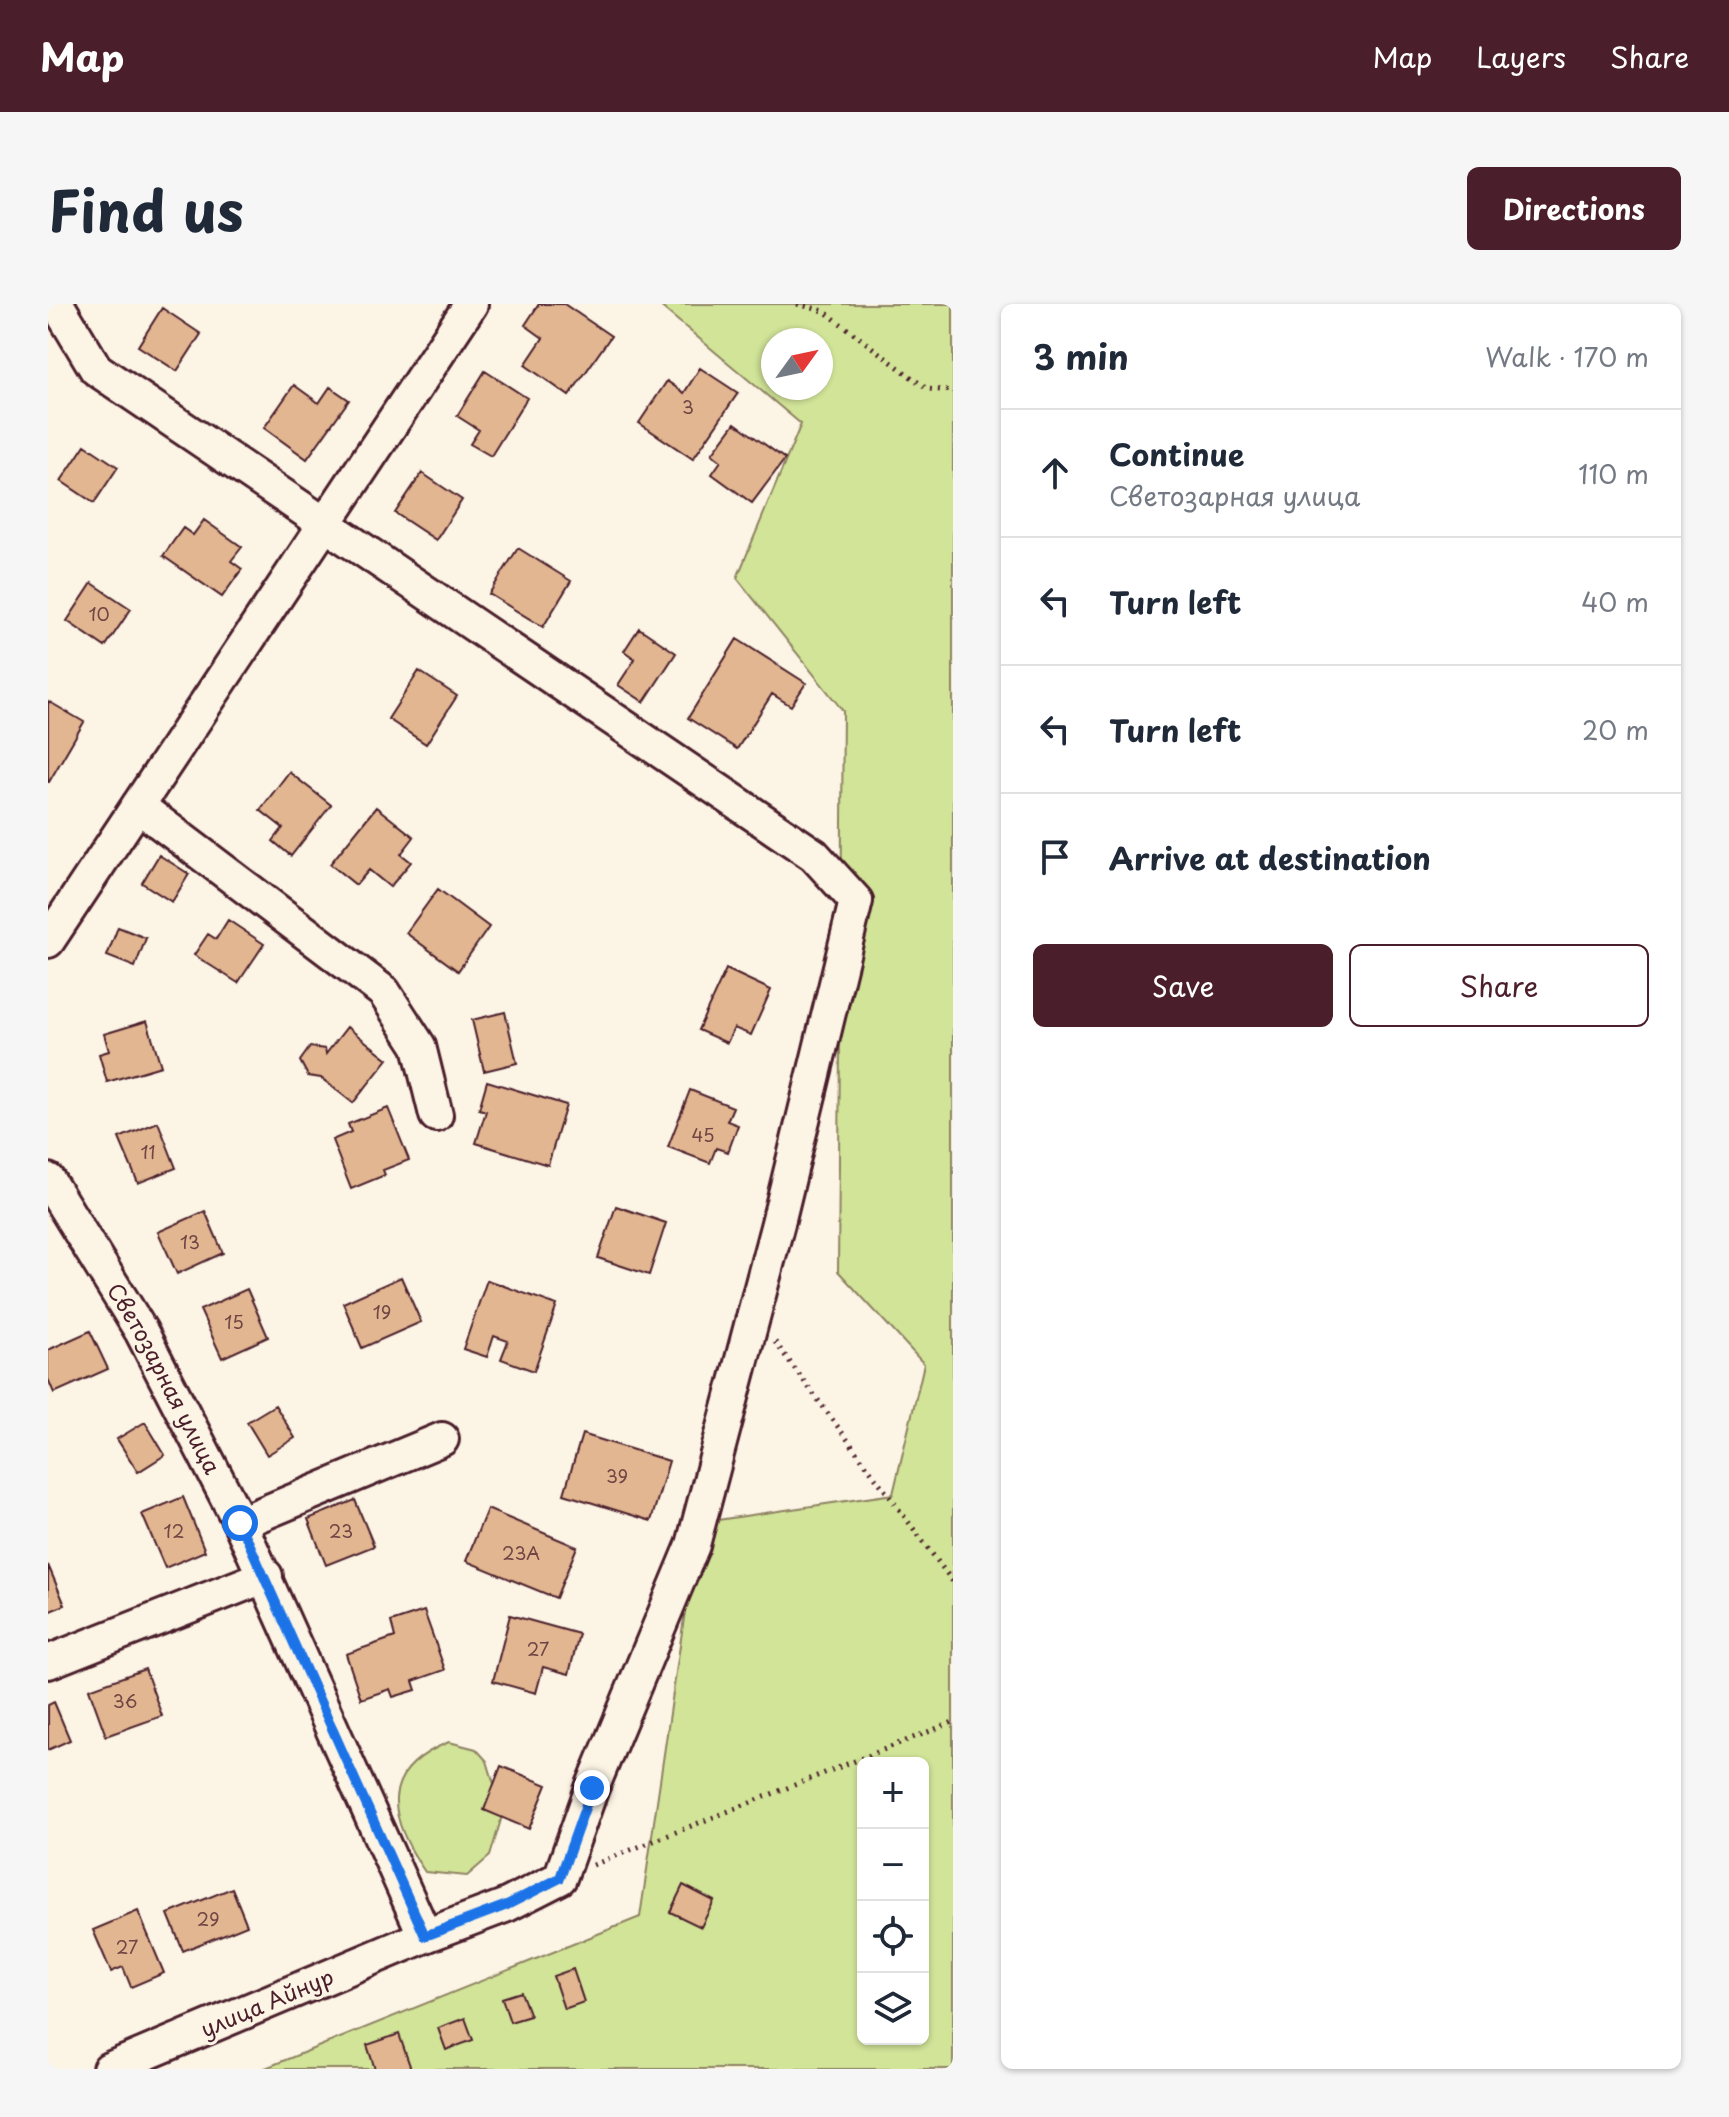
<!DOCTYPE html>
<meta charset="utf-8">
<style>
:root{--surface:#fff;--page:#f6f6f7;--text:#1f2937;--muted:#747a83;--line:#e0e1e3;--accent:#4a1f2b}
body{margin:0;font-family:"Playpen Sans",sans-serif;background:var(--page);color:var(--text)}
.controls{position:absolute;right:24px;bottom:24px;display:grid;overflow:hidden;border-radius:12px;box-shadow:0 2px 6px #0004}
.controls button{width:72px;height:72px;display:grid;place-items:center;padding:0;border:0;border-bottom:2px solid var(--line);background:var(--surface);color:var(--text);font:40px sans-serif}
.compass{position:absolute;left:713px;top:24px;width:72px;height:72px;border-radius:50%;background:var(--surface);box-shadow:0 2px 6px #0004;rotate:57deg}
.stop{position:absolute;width:24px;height:24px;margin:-18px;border:6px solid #1a73e8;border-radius:50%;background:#fff}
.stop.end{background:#1a73e8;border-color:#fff;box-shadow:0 2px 8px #0008}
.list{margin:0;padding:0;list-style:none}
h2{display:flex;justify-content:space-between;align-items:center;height:104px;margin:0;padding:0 32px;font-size:34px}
h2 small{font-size:26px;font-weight:400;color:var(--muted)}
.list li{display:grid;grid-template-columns:52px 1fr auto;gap:24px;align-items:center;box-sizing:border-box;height:128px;padding:0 32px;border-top:2px solid var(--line)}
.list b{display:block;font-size:30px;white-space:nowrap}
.list p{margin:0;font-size:26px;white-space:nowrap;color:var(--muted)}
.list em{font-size:26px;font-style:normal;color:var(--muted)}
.actions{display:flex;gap:16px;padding:24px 32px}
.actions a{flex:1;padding:18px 0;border:2px solid var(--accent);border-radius:12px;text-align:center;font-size:28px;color:var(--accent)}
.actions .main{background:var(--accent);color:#fff}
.icon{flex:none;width:44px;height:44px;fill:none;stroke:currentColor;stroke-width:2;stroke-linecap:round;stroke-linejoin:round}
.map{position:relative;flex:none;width:905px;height:1765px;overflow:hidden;border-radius:12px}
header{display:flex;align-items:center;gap:48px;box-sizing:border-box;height:112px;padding:0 40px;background:var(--accent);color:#fff}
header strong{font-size:38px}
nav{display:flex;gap:44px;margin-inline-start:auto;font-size:28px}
.intro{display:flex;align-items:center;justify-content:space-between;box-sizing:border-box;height:192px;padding:0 48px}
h1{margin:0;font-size:56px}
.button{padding:20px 36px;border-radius:12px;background:var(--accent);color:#fff;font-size:28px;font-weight:700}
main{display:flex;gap:48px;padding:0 48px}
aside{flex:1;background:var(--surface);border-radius:12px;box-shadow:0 2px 6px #0004}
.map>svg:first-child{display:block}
.green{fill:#d1e498;stroke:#8e8262;stroke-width:2;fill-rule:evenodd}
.building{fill:#e1b691;stroke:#4a1f2b;stroke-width:2}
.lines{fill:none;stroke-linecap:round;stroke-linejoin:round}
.minor-casing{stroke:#4a1f2b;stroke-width:38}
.path{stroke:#4a1f2b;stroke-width:5;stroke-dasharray:2 6;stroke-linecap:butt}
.minor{stroke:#fcf5e5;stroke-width:32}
.route{stroke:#1a73e8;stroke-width:10}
.labels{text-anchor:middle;stroke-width:6;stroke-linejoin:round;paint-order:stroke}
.number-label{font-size:18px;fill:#704544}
.street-label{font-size:22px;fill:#4a1f2b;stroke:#fcf5e5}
</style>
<header>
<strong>Map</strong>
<nav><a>Map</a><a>Layers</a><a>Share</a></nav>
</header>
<div class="intro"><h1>Find us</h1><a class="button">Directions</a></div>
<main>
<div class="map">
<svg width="905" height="1765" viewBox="0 0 905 1765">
<rect width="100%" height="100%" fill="#fcf5e5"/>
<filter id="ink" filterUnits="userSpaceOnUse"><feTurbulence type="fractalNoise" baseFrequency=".0125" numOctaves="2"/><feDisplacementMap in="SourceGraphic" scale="16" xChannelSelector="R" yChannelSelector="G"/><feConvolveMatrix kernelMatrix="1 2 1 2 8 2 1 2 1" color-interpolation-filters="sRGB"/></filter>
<g filter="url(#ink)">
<path class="green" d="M 610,0 L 905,0 L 905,1765 L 215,1765 L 592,1613 L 650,1219 L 845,1190 L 876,1060 L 790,967 L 795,407 L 689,274 L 753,120 ZM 725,36 L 773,36 L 773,84 L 725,84 ZM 815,1459 L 875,1459 L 875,1735 L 815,1735 Z
M 401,1438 L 428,1445 L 439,1457 L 455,1509 L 442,1552 L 419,1572 L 377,1568 C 339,1512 330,1467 401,1438 Z"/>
<path class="building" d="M 491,0 L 516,0 L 563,32 L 521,92 L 477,61 L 495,34 L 477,21 Z
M 114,4 L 153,30 L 129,67 L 90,42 Z
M 652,64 L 690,89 L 645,155 L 591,119 L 619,77 L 636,89 Z
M 437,67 L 479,94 L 443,152 L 422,140 L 431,126 L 409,112 Z
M 246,81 L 271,99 L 282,83 L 301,96 L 259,155 L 216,124 Z
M 687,119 L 737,155 L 704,199 L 664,170 L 673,157 L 664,150 Z
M 37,141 L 70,163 L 46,199 L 13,177 Z
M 374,169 L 414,196 L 388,236 L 347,209 Z
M 156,216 L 194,243 L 183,257 L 194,265 L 174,293 L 115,252 L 135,224 L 145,231 Z
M 470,244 L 523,277 L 495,323 L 441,290 Z
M 44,279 L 83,305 L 57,343 L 19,317 Z
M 591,324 L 628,349 L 596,398 L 570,381 L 587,355 L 576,347 Z
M 689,335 L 758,379 L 743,402 L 724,390 L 689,445 L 640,414 Z
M 371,367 L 409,392 L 378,440 L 340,415 Z
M 0,397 L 36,418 L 1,478 L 0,478 Z
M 241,468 L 283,501 L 243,552 L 225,537 L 235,524 L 212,506 Z
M 328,503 L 366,533 L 353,550 L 363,558 L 342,583 L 321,566 L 308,581 L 282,560 Z
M 111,551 L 141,570 L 124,598 L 94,579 Z
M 390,585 L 441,623 L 410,667 L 358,629 Z
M 180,616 L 216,640 L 190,679 L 146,651 L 160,630 L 168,635 Z
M 70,623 L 98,634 L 87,663 L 59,652 Z
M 678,665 L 723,686 L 703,731 L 686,724 L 679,739 L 650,726 Z
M 457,708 L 469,759 L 436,767 L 424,716 Z
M 99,717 L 113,762 L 59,778 L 51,750 L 61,747 L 56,730 Z
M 299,723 L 340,755 L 305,799 L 273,774 L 260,772 L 252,757 L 262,743 L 277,745 L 278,750 Z
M 439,777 L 518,801 L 500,861 L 428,839 L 438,807 L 431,805 Z
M 642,786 L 685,803 L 679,817 L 690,821 L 680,848 L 668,844 L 662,859 L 620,843 Z
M 340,804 L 361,856 L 335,866 L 337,871 L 303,885 L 284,836 L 303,828 L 300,820 Z
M 110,818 L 128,864 L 90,879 L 71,834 Z
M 568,902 L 618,919 L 601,971 L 550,954 Z
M 157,907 L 175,949 L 129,970 L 110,928 Z
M 353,973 L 373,1018 L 314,1044 L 295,999 Z
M 439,976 L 509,1001 L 486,1067 L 453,1055 L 460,1037 L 446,1032 L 439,1053 L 415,1045 Z
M 199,985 L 220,1033 L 174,1054 L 152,1006 Z
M 42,1027 L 60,1065 L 6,1089 L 0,1075 L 0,1046 Z
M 227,1101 L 247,1134 L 219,1151 L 199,1118 Z
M 97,1118 L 117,1151 L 90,1168 L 69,1135 Z
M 534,1130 L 621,1157 L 603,1217 L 516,1190 Z
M 135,1193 L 157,1247 L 117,1264 L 94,1210 Z
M 307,1196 L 326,1242 L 278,1261 L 260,1215 Z
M 439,1205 L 529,1243 L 508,1294 L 418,1257 Z
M 0,1261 L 17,1301 L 0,1308 Z
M 376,1307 L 397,1366 L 365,1377 L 368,1386 L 345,1393 L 342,1385 L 313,1395 L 298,1350 L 347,1333 L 343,1318 Z
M 462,1311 L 531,1330 L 521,1370 L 495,1363 L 488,1389 L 445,1377 Z
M 97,1365 L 114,1412 L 58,1432 L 41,1385 Z
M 6,1398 L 22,1436 L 0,1446 L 0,1401 Z
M 453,1462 L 499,1481 L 481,1525 L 436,1506 Z
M 635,1581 L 666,1597 L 653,1623 L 622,1608 Z
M 184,1584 L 199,1621 L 135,1647 L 120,1610 Z
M 90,1607 L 116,1669 L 83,1683 L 75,1663 L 63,1668 L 45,1626 Z
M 525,1665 L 536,1698 L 516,1705 L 505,1672 Z
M 473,1688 L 482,1712 L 462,1718 L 454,1694 Z
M 417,1714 L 425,1736 L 398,1746 L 390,1724 Z
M 351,1730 L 363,1765 L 327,1765 L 319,1741 Z"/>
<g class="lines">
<g class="minor-casing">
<g id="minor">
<path d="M 9,0 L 48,65 L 766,551 L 808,597 L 730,919 L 645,1241 L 544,1484 L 512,1574 L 459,1601 L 377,1632 L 61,1765"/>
<path d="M 90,502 L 336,688 L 371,742 L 388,811"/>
<path d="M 0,637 L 423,0"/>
<path id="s1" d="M 0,876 L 93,1027 L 192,1219 L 377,1632"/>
<path d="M 192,1219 L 394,1135"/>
<path d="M 0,1358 L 218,1272"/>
</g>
</g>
<path class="path" d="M 749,0 L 776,7 L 879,85 L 905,87
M 727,1038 L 905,1278
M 545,1561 L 905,1418"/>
<use href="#minor" class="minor"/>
</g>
</g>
<g class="lines" filter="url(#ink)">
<path class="route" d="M 192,1219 L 377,1632 L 459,1601 L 512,1574 L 544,1484"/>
</g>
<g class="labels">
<g class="number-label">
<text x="640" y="110">3</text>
<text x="51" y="317">10</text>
<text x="655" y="838">45</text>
<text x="100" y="855">11</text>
<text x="142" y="945">13</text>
<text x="334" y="1015">19</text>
<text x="186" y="1025">15</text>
<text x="569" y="1179">39</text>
<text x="126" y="1234">12</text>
<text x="293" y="1234">23</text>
<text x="473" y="1256">23А</text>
<text x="490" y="1352">27</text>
<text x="77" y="1404">36</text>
<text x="160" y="1622">29</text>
<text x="79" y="1650">27</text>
</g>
<g class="street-label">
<text dy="8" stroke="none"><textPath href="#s1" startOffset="230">Светозарная улица</textPath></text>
<text transform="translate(219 1699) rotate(-23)" y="8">улица Айнур</text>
</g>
</g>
</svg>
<div class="controls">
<button>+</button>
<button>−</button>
<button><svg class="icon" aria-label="locate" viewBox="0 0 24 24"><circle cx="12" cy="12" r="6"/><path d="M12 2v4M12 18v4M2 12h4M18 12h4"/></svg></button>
<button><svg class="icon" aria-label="layers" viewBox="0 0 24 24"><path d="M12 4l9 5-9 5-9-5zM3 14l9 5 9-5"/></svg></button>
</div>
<svg class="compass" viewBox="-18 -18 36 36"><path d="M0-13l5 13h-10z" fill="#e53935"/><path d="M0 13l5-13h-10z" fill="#747a83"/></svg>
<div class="stop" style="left:192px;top:1219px"></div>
<div class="stop end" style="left:544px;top:1484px"></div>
</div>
<aside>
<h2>3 min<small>Walk · 170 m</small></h2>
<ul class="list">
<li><svg class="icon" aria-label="ahead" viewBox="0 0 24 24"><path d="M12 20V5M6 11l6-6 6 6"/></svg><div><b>Continue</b><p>Светозарная улица</p></div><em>110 m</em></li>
<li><svg class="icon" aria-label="left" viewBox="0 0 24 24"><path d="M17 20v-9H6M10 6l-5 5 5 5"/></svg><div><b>Turn left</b></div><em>40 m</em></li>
<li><svg class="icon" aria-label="left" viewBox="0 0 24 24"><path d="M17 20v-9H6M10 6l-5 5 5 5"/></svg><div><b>Turn left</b></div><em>20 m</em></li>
<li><svg class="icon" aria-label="arrive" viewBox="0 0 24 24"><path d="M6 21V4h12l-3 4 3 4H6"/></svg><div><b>Arrive at destination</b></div></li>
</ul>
<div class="actions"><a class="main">Save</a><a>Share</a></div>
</aside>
</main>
